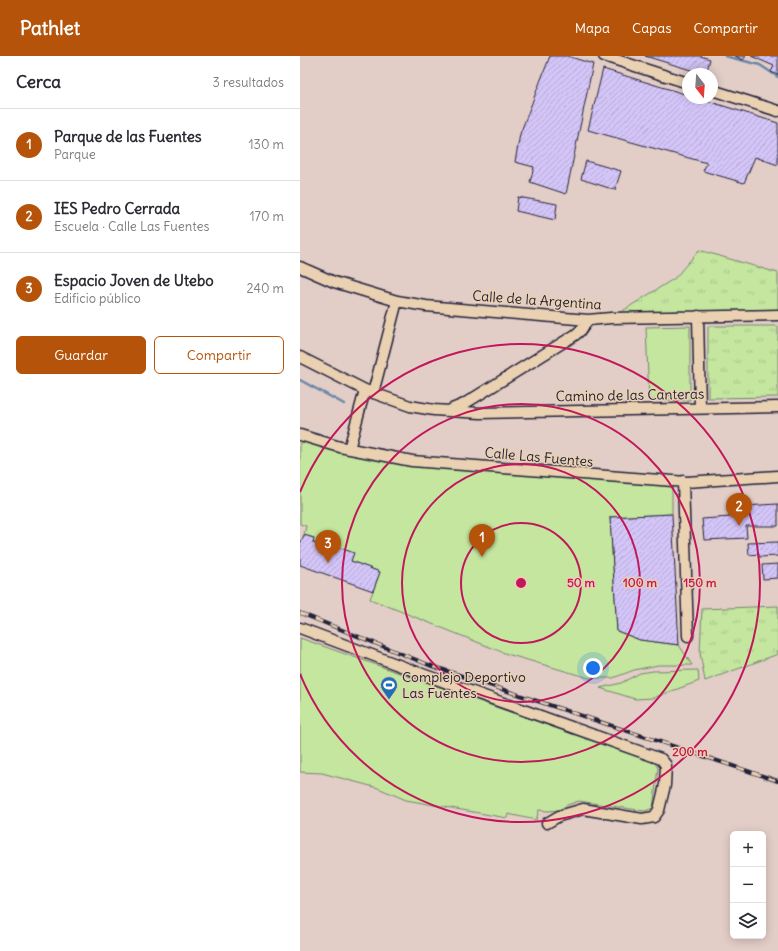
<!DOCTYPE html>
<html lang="es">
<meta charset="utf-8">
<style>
:root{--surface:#fff;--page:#f2f2f3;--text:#2b2b33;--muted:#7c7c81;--line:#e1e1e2;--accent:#b45309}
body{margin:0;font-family:Delius,sans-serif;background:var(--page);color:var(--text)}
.controls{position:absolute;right:12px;bottom:12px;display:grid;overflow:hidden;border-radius:6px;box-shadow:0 2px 10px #0003}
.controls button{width:36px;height:36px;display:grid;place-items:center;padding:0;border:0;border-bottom:1px solid var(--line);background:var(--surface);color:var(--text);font:20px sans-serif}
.compass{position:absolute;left:382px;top:12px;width:36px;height:36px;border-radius:50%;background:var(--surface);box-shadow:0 2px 10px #0003;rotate:163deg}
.you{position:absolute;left:293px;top:612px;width:14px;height:14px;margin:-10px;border:3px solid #fff;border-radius:50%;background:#1a73e8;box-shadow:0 0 0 6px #1a73e833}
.badge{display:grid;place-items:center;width:26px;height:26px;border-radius:50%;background:var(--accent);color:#fff;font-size:13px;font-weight:700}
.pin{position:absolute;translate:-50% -33px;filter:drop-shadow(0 1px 2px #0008)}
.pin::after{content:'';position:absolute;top:21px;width:14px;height:12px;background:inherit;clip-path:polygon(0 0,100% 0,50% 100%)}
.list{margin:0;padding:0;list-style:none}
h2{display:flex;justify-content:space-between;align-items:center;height:52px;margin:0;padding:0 16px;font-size:17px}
h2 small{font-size:13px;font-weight:400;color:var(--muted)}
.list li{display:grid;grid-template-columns:26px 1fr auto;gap:12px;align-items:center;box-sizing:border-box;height:72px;padding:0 16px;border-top:1px solid var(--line)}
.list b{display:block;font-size:15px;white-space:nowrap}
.list p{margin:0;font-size:13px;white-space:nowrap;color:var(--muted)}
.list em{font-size:13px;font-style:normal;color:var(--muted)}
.actions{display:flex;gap:8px;padding:12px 16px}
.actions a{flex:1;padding:9px 0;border:1px solid var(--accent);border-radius:6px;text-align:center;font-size:14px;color:var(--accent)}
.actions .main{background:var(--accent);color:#fff}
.icon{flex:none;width:22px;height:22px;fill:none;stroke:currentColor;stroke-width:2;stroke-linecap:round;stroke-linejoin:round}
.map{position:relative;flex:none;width:478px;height:895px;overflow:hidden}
header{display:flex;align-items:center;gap:24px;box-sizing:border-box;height:56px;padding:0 20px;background:var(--accent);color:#fff}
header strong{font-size:19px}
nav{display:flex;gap:22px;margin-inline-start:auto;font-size:14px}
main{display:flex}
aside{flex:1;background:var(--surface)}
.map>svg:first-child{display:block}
.grass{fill:url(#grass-tufts);stroke:#73846d}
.green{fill:#c4e69f;stroke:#73846d}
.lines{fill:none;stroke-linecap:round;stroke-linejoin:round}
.stream{stroke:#6787a9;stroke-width:2.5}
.building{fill:url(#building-hatch);stroke:#22223b}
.minor-casing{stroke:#22223b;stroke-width:13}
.minor{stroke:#ead1b2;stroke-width:10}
.rail-casing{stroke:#22223b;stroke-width:4}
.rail{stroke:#ead1b2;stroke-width:2.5;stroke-dasharray:8;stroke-linecap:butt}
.ring{fill:none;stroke:#c2185b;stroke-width:2}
.labels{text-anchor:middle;stroke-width:3;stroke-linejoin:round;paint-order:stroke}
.street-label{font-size:14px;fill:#22223b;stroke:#ead1b2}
.poi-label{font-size:14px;fill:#22223b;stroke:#ead1b2;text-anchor:start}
.centre{fill:#c2185b;stroke:#ead1b2;stroke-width:2}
.ring-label{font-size:12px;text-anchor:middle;font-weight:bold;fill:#c2185b;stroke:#ead1b2;stroke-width:3;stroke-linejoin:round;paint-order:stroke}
</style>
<header>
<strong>Pathlet</strong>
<nav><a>Mapa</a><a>Capas</a><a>Compartir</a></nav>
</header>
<main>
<aside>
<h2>Cerca<small>3 resultados</small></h2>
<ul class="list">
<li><span class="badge">1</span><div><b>Parque de las Fuentes</b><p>Parque</p></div><em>130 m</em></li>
<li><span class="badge">2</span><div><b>IES Pedro Cerrada</b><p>Escuela · Calle Las Fuentes</p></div><em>170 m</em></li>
<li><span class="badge">3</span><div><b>Espacio Joven de Utebo</b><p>Edificio público</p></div><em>240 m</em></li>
</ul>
<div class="actions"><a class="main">Guardar</a><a>Compartir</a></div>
</aside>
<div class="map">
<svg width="478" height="895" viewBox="0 0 478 895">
<defs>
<pattern id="grass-tufts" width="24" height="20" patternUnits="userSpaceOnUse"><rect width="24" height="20" fill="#c4e69f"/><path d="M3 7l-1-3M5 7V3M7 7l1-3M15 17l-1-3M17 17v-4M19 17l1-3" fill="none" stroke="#a8c58a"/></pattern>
<pattern id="building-hatch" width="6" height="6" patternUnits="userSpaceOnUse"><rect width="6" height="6" fill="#d3c5f7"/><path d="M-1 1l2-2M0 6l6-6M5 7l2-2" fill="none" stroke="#b5a9d5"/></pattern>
</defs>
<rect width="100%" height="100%" fill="#e3cdc7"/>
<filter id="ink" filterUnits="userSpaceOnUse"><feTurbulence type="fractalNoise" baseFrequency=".025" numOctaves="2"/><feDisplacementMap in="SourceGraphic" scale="8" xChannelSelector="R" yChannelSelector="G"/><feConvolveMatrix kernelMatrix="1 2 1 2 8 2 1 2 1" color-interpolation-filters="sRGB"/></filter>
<g filter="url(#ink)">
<path class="grass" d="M 399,194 L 478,217 L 478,256 L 316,259 L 375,222 Z
M 408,270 L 478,270 L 478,341 L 408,342 Z
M 478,550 L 478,598 L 405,625 L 400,597 L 402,553 Z"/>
<path class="green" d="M 390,270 L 390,344 L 349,344 L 346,271 Z
M 0,379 L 57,395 L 372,425 L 372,458 L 310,461 L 317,575 L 340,584 L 379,589 L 392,609 L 358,609 L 334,614 L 313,622 L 289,622 L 207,598 L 70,543 L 80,516 L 51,505 L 53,497 L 19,484 L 17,488 L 13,487 L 14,482 L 4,479 L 6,470 L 0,468 Z
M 0,582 L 355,707 L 358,712 L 353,752 L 345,755 L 279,745 L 267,749 L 259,754 L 248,755 L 239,754 L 236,764 L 208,758 L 207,762 L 106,744 L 78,732 L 22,717 L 0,716 Z
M 398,614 L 399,625 L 353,642 L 335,643 L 300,632 L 321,627 L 340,617 L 353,615 Z"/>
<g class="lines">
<path class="stream" d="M 425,0 L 460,9 L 478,21
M 0,324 L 44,348"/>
</g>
<path class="building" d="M 250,0 L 267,0 L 293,8 L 266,138 L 230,126 L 234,111 L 215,106 L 220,78 Z
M 345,0 L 400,0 L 410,3 L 406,18 L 404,18 Z
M 435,0 L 446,0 L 443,4 Z
M 451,0 L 478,0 L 478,19 L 471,16 L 474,10 Z
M 303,13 L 388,39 L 388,42 L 398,42 L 478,67 L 478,109 L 455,101 L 444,127 L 403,115 L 407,107 L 288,74 Z
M 286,105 L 321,115 L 315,134 L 281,123 Z
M 218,141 L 257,148 L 255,164 L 216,155 Z
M 478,448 L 478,470 L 446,470 L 447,482 L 404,484 L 402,463 L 430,461 L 429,454 L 445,453 L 444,450 Z
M 372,458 L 379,589 L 340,584 L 317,575 L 310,461 Z
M 4,479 L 14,482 L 13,487 L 17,488 L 19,484 L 54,497 L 51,505 L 80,516 L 73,535 L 0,509 L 0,488 Z
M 478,486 L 478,500 L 459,501 L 459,498 L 449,499 L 448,487 Z
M 478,508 L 478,522 L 463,523 L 462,509 Z"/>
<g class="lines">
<g class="minor-casing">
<path id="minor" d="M 304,0 L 388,27
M 412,34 L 478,55
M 0,211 L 34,226 L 97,245 L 126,250 L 288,264 L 311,262 L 478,259
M 398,260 L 400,352
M 0,301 L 65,334 L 110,350 L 134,354 L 180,357 L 478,351
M 73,337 L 97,245
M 152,353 L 164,348 L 275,279 L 281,274 L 288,264
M 0,379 L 40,391 L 112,405 L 386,426 L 478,420
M 49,393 L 65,334
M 383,425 L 388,580
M 0,572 L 125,619 L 361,703 L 366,709 L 365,729 L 359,754 L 354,761 L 342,763 L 283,753 L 259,760 L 247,767"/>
</g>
<use href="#minor" class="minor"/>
<g class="rail-casing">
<path id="rail" d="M 0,557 L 129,609 L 478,725"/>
</g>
<use href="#rail" class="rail"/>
</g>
</g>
<g class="ring">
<circle cx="221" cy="527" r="60"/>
<circle cx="221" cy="527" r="119"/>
<circle cx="221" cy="527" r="179"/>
<path d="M0 436A239 239 0 1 1 0 618"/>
</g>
<defs>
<g id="stadium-pin" transform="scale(0.9)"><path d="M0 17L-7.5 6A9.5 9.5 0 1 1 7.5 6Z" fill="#1f6fb2" stroke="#ead1b2"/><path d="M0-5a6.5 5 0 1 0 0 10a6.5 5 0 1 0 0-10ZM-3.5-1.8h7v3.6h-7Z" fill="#fff"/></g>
</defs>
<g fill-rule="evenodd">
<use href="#stadium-pin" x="89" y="629"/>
</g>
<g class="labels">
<g class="street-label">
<text transform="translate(237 244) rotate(4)" y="5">Calle de la Argentina</text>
<text transform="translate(330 339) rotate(-1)" y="5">Camino de las Canteras</text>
<text transform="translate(239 401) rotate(5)" y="5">Calle Las Fuentes</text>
</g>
<g class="poi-label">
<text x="102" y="626">Complejo Deportivo<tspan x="102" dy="16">Las Fuentes</tspan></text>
</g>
</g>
<circle cx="221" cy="527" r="6" class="centre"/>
<g class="ring-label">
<text x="281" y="531">50 m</text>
<text x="340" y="531">100 m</text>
<text x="400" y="531">150 m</text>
<text x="390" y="700">200 m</text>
</g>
</svg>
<div class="controls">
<button>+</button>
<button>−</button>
<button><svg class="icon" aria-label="layers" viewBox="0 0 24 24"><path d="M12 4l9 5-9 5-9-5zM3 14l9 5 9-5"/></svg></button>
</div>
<svg class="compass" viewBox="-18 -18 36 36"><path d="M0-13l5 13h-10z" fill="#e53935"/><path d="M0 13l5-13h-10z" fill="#7c7c81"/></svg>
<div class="you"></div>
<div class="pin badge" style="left:182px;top:501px">1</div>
<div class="pin badge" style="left:439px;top:470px">2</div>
<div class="pin badge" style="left:28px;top:507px">3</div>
</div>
</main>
